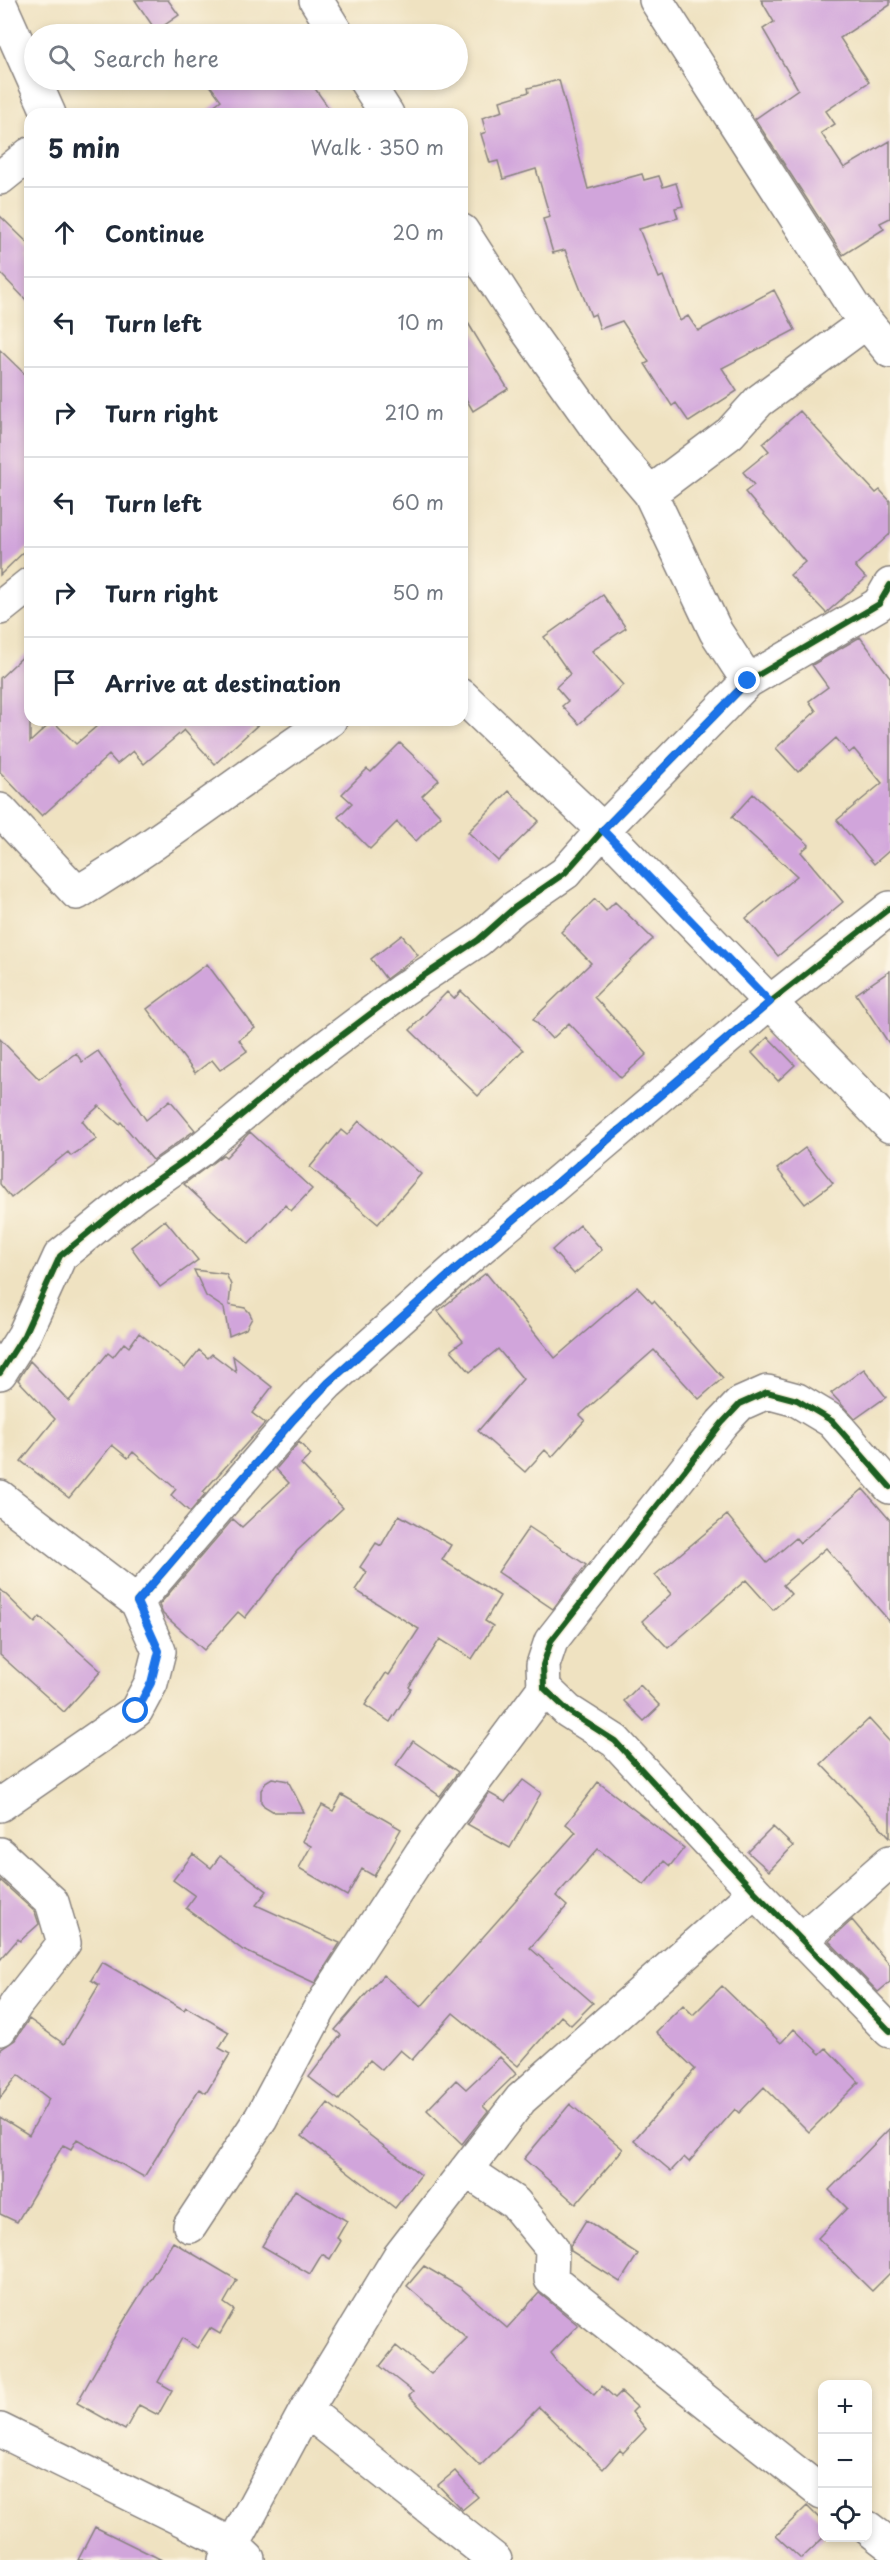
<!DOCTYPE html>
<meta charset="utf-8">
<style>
:root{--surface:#fff;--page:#f2f2f3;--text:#1f2937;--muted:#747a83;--line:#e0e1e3}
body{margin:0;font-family:"Playpen Sans",sans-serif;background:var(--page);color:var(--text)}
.controls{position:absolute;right:18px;bottom:18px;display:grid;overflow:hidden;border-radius:12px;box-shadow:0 3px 9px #0003}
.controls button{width:54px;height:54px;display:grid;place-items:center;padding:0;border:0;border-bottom:2px solid var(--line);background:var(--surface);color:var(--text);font:30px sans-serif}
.stop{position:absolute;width:18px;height:18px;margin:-14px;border:4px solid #1a73e8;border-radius:50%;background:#fff}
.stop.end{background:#1a73e8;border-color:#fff;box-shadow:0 2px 6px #0008}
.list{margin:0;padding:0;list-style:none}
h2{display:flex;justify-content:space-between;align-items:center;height:78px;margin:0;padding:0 24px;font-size:26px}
h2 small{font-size:20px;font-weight:400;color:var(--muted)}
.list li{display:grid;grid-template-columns:39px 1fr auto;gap:18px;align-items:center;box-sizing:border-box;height:90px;padding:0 24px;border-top:2px solid var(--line)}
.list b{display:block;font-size:22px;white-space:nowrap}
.list em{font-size:20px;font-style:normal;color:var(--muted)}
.icon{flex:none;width:33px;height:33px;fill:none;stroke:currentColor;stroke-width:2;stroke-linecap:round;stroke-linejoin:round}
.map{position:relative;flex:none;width:890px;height:2560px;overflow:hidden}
.search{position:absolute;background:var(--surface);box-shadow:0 3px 9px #0003;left:24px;top:24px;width:444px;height:66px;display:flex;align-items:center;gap:15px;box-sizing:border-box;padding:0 21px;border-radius:33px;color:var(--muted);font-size:22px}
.panel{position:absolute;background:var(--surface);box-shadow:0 3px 9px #0003;left:24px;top:108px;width:444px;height:618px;border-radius:18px}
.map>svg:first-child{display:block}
.building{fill:#d1a5db}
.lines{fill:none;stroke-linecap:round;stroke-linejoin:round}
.minor-casing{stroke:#88827e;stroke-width:36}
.minor{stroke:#fff;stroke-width:33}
.cycleway-casing{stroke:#fcf5e5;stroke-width:10}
.cycleway{stroke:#1b5e20;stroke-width:6}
.route{stroke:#1a73e8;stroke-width:8}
</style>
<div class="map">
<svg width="890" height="2560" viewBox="0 0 890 2560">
<rect width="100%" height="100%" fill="#fcf5e5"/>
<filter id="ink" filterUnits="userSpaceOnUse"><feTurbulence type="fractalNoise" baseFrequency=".0167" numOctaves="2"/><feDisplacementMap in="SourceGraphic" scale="12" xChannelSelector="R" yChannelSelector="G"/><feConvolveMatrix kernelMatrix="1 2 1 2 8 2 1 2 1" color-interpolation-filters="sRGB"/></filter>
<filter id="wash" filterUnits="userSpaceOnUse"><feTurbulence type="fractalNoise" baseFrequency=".008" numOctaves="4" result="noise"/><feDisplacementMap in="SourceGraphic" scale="24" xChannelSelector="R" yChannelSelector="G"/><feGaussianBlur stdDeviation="1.35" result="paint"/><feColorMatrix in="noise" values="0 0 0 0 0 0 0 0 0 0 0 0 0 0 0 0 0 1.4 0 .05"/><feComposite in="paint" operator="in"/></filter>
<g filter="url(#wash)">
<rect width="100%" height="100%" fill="#efe2c1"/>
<g id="blocks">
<path class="building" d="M 135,0 L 168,0 L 179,15 L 156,31 Z
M 761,0 L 890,0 L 890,5 L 840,38 L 869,82 L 826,111 L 835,124 L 821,133 L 844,168 L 890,141 L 890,218 L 880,223 L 884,229 L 843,255 L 755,119 L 798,89 L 763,29 L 774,22 Z
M 206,80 L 309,80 L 333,114 L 203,114 L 221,100 Z
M 559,80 L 588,189 L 642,174 L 644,180 L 659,176 L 663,187 L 676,183 L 683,206 L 675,208 L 678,218 L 639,229 L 659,278 L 663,276 L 680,321 L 688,316 L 698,331 L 774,290 L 795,330 L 722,368 L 737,391 L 689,422 L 676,403 L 672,406 L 645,364 L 649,362 L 622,321 L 600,329 L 595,314 L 591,316 L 565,250 L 553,253 L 543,219 L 550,217 L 536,169 L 503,179 L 498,161 L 490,163 L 481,134 L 486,132 L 482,118 L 503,111 L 500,101 L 529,92 L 528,88 Z
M 0,216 L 30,245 L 30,304 L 0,273 Z
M 462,313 L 508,389 L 473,411 L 462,392 Z
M 0,350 L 30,379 L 30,546 L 0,575 Z
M 800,411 L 876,493 L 880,490 L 890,501 L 890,534 L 855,566 L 866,578 L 826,613 L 790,575 L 805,562 L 745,492 L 754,485 L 743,472 L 769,451 L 763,444 Z
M 603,595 L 626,628 L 592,651 L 623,685 L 579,724 L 562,706 L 568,701 L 556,687 L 570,674 L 544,637 Z
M 860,637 L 890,677 L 890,850 L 874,864 L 837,820 L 882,783 L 854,749 L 849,753 L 836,738 L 798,772 L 776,748 L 816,711 L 809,701 L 828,687 L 812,665 Z
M 30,650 L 30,742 L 53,721 L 76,744 L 104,720 L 263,720 L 215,764 L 184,730 L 144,764 L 133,751 L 117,764 L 109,755 L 42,816 L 0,772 L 0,678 Z
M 400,743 L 439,780 L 422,796 L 441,816 L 416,841 L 397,822 L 370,849 L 338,817 L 352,803 L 342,794 L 367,769 L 371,772 Z
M 509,791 L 539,821 L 498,861 L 468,832 Z
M 753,794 L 809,845 L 801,852 L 843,902 L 778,956 L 746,918 L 797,876 L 732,817 Z
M 595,899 L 606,911 L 615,902 L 653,939 L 594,997 L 647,1054 L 621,1078 L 569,1023 L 552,1039 L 533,1019 L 591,963 L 561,932 Z
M 402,935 L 418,955 L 386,979 L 371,959 Z
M 207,964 L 255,1028 L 239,1040 L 247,1051 L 220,1070 L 212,1060 L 195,1073 L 147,1009 Z
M 890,971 L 890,1045 L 856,994 Z
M 461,991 L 523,1050 L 478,1096 L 410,1030 L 447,992 L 454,999 Z
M 768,1037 L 795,1065 L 778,1081 L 752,1053 Z
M 0,1039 L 39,1079 L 76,1053 L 82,1062 L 98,1051 L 146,1120 L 170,1100 L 195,1130 L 153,1160 L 121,1122 L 119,1124 L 99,1106 L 82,1121 L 97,1139 L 71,1156 L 68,1152 L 11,1198 L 0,1184 Z
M 359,1121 L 421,1174 L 378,1224 L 310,1167 L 341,1130 L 347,1135 Z
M 250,1132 L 312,1189 L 291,1211 L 285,1205 L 249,1244 L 184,1184 L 223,1155 L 226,1157 Z
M 805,1148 L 833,1183 L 805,1204 L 777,1169 Z
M 165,1220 L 198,1260 L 160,1287 L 131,1247 Z
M 580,1225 L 602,1250 L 574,1274 L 552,1250 Z
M 194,1270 L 226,1274 L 231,1285 L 229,1305 L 245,1308 L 249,1312 L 252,1318 L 246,1329 L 229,1336 L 224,1308 L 206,1296 Z
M 486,1273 L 555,1358 L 637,1287 L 652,1303 L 654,1301 L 723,1378 L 699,1399 L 654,1350 L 580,1415 L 585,1420 L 552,1457 L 545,1450 L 525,1472 L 478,1431 L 523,1379 L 498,1349 L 470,1372 L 451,1350 L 463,1341 L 438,1311 Z
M 139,1333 L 185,1368 L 199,1350 L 208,1358 L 212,1354 L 236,1372 L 233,1356 L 272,1387 L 252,1413 L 265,1423 L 203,1492 L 205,1494 L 190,1512 L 171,1495 L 176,1489 L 133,1452 L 128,1458 L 112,1445 L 69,1498 L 21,1461 L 55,1419 L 18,1380 L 30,1361 L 69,1401 L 108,1353 L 113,1357 L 124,1343 L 129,1347 Z
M 864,1369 L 886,1397 L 855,1419 L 831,1393 Z
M 299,1442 L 311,1455 L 301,1464 L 343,1508 L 297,1551 L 245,1618 L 238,1612 L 204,1650 L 163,1614 L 159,1605 L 233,1519 L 242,1527 L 289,1483 L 276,1469 Z
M 863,1489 L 890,1520 L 890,1622 L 826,1548 L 783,1585 L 791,1594 L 773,1610 L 746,1580 L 668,1648 L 642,1621 L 671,1594 L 655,1575 L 727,1515 L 767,1563 L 796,1538 L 800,1543 Z
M 399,1515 L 451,1545 L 442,1560 L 500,1596 L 485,1621 L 493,1626 L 472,1659 L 440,1639 L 409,1687 L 411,1689 L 390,1722 L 365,1705 L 386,1673 L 389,1675 L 419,1629 L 355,1590 L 367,1572 L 360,1567 L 376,1543 L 381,1546 Z
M 529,1527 L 586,1565 L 553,1609 L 498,1572 Z
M 0,1589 L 35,1623 L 40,1617 L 101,1671 L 64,1712 L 0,1655 Z
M 640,1685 L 660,1706 L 644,1721 L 624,1701 Z
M 869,1719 L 890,1742 L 890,1837 L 821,1764 Z
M 413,1741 L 458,1772 L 440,1796 L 396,1765 Z
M 272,1778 L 288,1781 L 304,1812 L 274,1812 L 264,1806 L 261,1802 L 261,1790 L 267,1781 Z
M 523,1780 L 541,1793 L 510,1848 L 467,1824 L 489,1793 L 505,1802 Z
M 598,1782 L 684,1848 L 670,1866 L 664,1861 L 644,1885 L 598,1849 L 556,1896 L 567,1906 L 530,1948 L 593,2003 L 571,2025 L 561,2016 L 518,2066 L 453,2013 L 412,2060 L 400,2050 L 382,2070 L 370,2060 L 339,2100 L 309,2077 L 341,2035 L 335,2030 L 383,1975 L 421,2007 L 576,1832 L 566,1824 Z
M 342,1795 L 401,1829 L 374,1876 L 362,1869 L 347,1896 L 299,1868 L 311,1846 L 302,1841 L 322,1805 L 333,1811 Z
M 773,1827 L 793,1846 L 769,1871 L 748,1852 Z
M 193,1854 L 211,1868 L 220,1856 L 267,1891 L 256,1905 L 340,1943 L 315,1983 L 243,1950 L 186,1908 L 195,1896 L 173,1880 Z
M 0,1880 L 35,1912 L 39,1924 L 20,1941 L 18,1939 L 0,1960 Z
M 852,1920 L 890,1965 L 890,1982 L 878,1992 L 829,1941 Z
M 102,1962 L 184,2010 L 186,2007 L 229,2032 L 219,2048 L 230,2054 L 206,2093 L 199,2089 L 144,2177 L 77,2139 L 71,2149 L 63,2145 L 17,2222 L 0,2214 L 0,2117 L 29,2135 L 49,2099 L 18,2075 L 0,2098 L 0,2050 L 15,2040 L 29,2019 L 64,2044 L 99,1985 L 91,1980 Z
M 722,1986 L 781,2043 L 794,2029 L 820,2054 L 826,2048 L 859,2082 L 809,2132 L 764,2087 L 739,2113 L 735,2109 L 689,2162 L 684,2157 L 671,2171 L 634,2140 L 695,2069 L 656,2032 L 683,2005 L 693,2015 Z
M 500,2057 L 516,2074 L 483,2106 L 488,2111 L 462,2144 L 427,2110 L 456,2080 L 466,2089 Z
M 328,2103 L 421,2175 L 395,2208 L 302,2136 Z
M 570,2104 L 623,2149 L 576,2204 L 524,2159 Z
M 890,2128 L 890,2273 L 872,2291 L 818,2238 L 847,2208 L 829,2190 Z
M 295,2190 L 347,2221 L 337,2238 L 341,2241 L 330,2259 L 322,2254 L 310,2274 L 262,2246 Z
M 586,2220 L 638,2254 L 620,2282 L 571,2251 L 570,2246 Z
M 173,2242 L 237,2280 L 224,2303 L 234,2310 L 220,2334 L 210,2328 L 197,2348 L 182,2338 L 158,2382 L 172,2390 L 158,2415 L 139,2405 L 125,2430 L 77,2403 L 120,2327 Z
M 424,2266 L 460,2287 L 507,2328 L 539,2293 L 578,2325 L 551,2353 L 558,2362 L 594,2395 L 602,2386 L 615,2398 L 621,2392 L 637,2407 L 632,2412 L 646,2429 L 623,2453 L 620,2450 L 603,2469 L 539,2407 L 480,2466 L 409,2396 L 413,2392 L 380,2366 L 396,2346 L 431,2374 L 467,2338 L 407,2286 Z
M 455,2471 L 478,2497 L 462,2510 L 438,2485 Z
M 807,2506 L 822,2521 L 823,2538 L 801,2559 L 776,2536 Z
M 95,2527 L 162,2560 L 78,2560 Z"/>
</g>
</g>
<g filter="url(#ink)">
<use href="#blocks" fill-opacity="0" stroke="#88827e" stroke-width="1.5"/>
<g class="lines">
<g class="minor-casing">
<path id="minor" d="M 316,0 L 337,34
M 656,0 L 853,306 L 890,351
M 0,4 L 49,114
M 365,80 L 387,114
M 0,178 L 30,154
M 462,231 L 519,319 L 606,441 L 650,493 L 716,632 L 748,681
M 650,493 L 730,433 L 759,401 L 865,323
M 0,608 L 30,584
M 462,696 L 603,830 L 890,1126
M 0,810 L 77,893 C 165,840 245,776 330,720
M 0,1373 L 24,1335 L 60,1256 L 135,1195 L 200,1150 L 293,1072 L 402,990 L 478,940 L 514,908 L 565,873 L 603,830 L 748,681 L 879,604 L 890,585
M 890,1487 L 832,1421 L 797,1400 L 767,1392 L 740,1404 L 722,1423 L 551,1641 L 543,1665 L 544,1688 L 568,1711 L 615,1741 L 755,1892 L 890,2031
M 0,1497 L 137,1602 L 159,1651 L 151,1683 L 136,1711 L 0,1805
M 137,1602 L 293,1420 L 328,1383 L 458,1267 L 770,1002 L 890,908
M 0,1854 L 52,1902 L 64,1943 L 17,2003 L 0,2029
M 801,1940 L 890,1862
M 466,2170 L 515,2203 L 552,2248 L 551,2279 L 822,2493
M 190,2226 L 261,2118 L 319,2010 L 422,1852 L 544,1688
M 306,2410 L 495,2560
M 0,2430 L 232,2544 L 248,2559
M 868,2528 L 890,2545
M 225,2560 L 306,2410 L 399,2257 L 521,2099 L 755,1892"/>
</g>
<use href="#minor" class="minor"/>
<g class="cycleway-casing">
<path id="cycleway" d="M 0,1373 L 24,1335 L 60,1256 L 135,1195 L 200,1150 L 293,1072 L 402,990 L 478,940 L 514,908 L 565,873 L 603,830 L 748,681 L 879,604 L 890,585
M 890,1487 L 832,1421 L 797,1400 L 767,1392 L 740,1404 L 722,1423 L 551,1641 L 543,1665 L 544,1688 L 568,1711 L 615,1741 L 755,1892 L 890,2031
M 137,1602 L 293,1420 L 328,1383 L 458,1267 L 770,1002 L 890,908"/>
</g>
<use href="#cycleway" class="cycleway"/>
</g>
</g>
<g class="lines" filter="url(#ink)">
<path class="route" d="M 136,1711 L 151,1683 L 159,1651 L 137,1602 L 293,1420 L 328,1383 L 458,1267 L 770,1002 L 603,830 L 748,681"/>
</g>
</svg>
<div class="controls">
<button>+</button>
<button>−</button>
<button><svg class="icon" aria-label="locate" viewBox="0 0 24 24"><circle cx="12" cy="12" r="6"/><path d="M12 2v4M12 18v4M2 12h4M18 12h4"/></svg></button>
</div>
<div class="stop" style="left:136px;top:1711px"></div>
<div class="stop end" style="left:748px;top:681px"></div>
<div class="search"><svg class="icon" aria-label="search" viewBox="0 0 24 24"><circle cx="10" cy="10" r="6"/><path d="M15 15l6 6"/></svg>Search here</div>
<section class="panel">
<h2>5 min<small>Walk · 350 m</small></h2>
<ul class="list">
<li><svg class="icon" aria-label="ahead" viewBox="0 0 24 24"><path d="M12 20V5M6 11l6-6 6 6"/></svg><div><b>Continue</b></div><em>20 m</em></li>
<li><svg class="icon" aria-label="left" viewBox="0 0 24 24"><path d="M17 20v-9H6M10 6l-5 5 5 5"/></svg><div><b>Turn left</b></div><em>10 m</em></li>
<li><svg class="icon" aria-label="right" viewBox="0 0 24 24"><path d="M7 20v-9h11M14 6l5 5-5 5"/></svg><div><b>Turn right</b></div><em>210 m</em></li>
<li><svg class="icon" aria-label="left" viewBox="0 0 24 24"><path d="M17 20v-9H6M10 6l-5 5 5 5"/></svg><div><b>Turn left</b></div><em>60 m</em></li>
<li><svg class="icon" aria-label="right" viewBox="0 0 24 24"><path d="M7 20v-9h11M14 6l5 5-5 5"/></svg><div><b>Turn right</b></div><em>50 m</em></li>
<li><svg class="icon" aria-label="arrive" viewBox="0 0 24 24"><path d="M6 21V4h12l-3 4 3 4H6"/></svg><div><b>Arrive at destination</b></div></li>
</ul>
</section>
</div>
